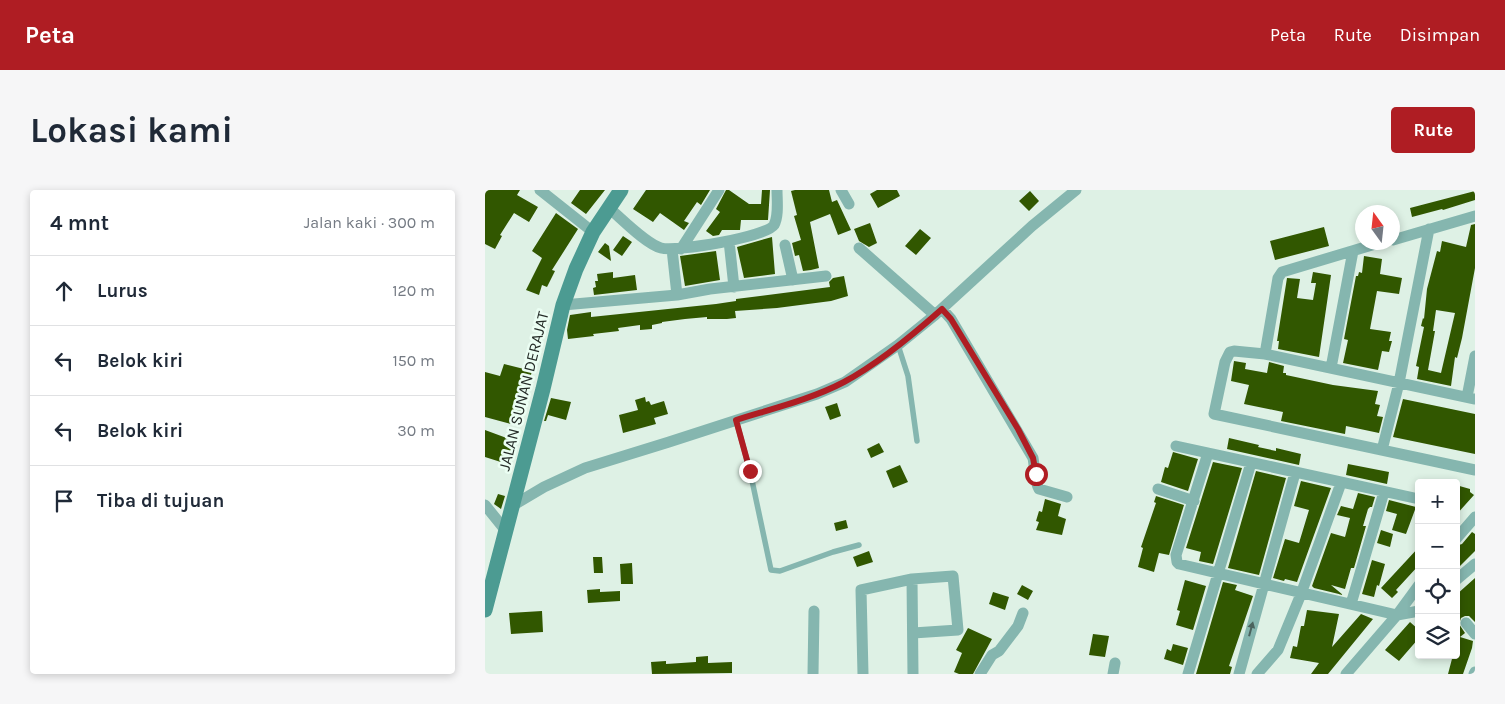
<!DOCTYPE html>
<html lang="id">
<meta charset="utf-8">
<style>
:root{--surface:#fff;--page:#f6f6f7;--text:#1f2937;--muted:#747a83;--line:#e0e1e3;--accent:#af1d23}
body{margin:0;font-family:Karla,sans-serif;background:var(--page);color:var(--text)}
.controls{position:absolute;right:15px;bottom:15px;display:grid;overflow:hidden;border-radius:5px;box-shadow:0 2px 8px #0003}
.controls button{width:45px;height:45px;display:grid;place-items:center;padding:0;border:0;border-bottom:1px solid var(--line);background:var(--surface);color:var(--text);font:25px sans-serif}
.compass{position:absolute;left:870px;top:15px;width:45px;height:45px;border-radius:50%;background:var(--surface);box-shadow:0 2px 8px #0003;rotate:345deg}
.stop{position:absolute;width:15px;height:15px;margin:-11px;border:4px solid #af1d23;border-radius:50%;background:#fff}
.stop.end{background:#af1d23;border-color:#fff;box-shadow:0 1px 5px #0008}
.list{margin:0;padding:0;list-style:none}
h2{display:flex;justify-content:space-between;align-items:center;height:65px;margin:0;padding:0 20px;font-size:21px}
h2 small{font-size:16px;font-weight:400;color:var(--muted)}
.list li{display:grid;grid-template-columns:32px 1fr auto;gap:15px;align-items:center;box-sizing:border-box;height:70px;padding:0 20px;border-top:1px solid var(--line)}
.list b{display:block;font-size:19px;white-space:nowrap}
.list em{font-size:16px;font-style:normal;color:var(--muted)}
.icon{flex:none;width:28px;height:28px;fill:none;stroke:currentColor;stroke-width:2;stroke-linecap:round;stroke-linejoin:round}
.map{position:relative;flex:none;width:990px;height:484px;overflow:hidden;border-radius:5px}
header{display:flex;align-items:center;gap:30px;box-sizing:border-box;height:70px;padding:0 25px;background:var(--accent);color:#fff}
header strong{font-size:24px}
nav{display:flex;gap:28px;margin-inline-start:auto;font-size:18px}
.intro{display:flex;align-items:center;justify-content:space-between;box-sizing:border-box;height:120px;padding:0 30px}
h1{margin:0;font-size:35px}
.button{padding:12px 22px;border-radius:5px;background:var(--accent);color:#fff;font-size:18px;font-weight:700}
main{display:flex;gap:30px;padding:0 30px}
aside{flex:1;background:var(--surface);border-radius:5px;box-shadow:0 2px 8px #0003}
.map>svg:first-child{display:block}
.building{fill:#315700;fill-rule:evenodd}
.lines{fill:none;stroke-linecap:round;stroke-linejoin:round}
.lane{stroke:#85b6af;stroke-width:5.5}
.street{stroke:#85b6af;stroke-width:11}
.secondary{stroke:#4c9b92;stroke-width:15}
.oneway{fill:#4b635e}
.route{stroke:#af1d23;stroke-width:6}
.labels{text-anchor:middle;stroke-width:5;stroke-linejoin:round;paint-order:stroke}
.street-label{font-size:16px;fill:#252c28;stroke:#ebfef3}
</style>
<header>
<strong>Peta</strong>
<nav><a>Peta</a><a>Rute</a><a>Disimpan</a></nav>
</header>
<div class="intro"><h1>Lokasi kami</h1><a class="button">Rute</a></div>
<main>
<aside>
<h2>4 mnt<small>Jalan kaki · 300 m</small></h2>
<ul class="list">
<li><svg class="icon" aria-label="ahead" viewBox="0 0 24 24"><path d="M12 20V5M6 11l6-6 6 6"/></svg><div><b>Lurus</b></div><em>120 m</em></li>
<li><svg class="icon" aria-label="left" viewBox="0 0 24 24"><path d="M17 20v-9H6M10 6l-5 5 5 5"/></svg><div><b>Belok kiri</b></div><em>150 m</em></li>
<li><svg class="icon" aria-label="left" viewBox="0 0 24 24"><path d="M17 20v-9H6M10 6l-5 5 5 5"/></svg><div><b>Belok kiri</b></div><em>30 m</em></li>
<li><svg class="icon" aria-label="arrive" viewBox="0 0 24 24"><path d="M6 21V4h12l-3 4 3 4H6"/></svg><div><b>Tiba di tujuan</b></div></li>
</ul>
</aside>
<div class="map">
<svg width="990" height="484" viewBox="0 0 990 484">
<rect width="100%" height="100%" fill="#def1e5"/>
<path class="building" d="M 0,0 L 35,0 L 32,5 L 53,17 L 44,32 L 29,23 L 15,45 L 17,46 L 10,59 L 0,54 Z
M 95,0 L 120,0 L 101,24 L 86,13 Z
M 161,0 L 225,0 L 216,15 L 212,12 L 199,31 L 204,33 L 199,40 L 175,23 L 168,32 L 148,19 Z
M 241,0 L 244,0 L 264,14 L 276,14 L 277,0 L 285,0 L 283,30 L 256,30 L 255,40 L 237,40 L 234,45 L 228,46 L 221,41 L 235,22 L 231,19 Z
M 310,0 L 344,0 L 347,12 L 352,10 L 366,40 L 353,45 L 345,24 L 325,32 L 334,78 L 326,80 L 318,81 L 314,65 L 310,66 L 307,53 L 316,50 L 309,26 L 312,25 L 306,1 Z
M 392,0 L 412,0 L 415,6 L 393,18 L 385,4 Z
M 545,1 L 554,11 L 544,21 L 534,11 Z
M 990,1 L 990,10 L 958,20 L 957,19 L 927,27 L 925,18 Z
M 71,23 L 93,39 L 67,80 L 70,81 L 62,97 L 57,95 L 54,105 L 41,100 L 57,68 L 47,61 Z
M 385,33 L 392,53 L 384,57 L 374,51 L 369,39 Z
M 990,34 L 990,78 L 977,148 L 972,168 L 970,167 L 966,196 L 932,189 L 934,177 L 931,176 L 939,137 L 936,136 L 938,128 L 939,129 L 942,99 L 952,61 L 955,62 L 957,51 L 981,57 L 986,35 ZM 951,120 L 970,123 L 956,183 L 943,180 L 950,141 L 948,141 Z
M 839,37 L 844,56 L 790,70 L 785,51 Z
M 435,39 L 446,48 L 431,65 L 420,56 Z
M 138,46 L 147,52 L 137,66 L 128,60 Z
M 287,47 L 290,84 L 259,88 L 252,57 Z
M 120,53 L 124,56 L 126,71 L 113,62 Z
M 231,61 L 235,90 L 200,96 L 195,66 Z
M 879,66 L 897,69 L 895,84 L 917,88 L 914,104 L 892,101 L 885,139 L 906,142 L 904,151 L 907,151 L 904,162 L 897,161 L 893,180 L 858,173 L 863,150 L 859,149 L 871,86 L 873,86 L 874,82 L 877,83 Z
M 128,82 L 128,88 L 150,85 L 152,100 L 109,105 L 108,98 L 111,97 L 110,91 L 113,91 L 112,84 Z
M 828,82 L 846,85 L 834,167 L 793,159 L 794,151 L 792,151 L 802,88 L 815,89 L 812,108 L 828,110 L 831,93 L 826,93 Z
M 359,86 L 363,106 L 346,111 L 292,118 L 250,121 L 251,128 L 242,129 L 222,129 L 222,127 L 200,129 L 177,132 L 177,133 L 167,135 L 167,139 L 155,140 L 155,135 L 133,138 L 134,141 L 108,144 L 109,146 L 83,149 L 82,140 L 85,125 L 106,122 L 106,127 L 231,114 L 251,111 L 251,109 L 345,97 L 344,92 L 348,88 Z
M 749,171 L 761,173 L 760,179 L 782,183 L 784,172 L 799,176 L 798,183 L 801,183 L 801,185 L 848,195 L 893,201 L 890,214 L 895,215 L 892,226 L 898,227 L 894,243 L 861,236 L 860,244 L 796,231 L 798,222 L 759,214 L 764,195 L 746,191 Z
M 19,174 L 47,181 L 34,229 L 32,228 L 30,235 L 0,227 L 0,182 L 15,186 Z
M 160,207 L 161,212 L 164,211 L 166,215 L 179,211 L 183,224 L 169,228 L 171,234 L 138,243 L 134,225 L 153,220 L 150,210 Z
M 66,208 L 86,212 L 81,230 L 63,225 L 61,231 L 59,231 Z
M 918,209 L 990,224 L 990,264 L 908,247 Z
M 352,213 L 356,226 L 345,230 L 340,217 Z
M 0,240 L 30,251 L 22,274 L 0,267 Z
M 744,248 L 774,255 L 773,257 L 791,261 L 791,258 L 816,264 L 814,275 L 742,259 Z
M 394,253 L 399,262 L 386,268 L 382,259 Z
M 688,262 L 713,269 L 703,301 L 676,292 L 680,277 L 683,278 Z
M 728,272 L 757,278 L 728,374 L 714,371 L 716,362 L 701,358 Z
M 863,274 L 904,282 L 902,294 L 861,285 Z
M 415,275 L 423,292 L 408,298 L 401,281 Z
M 771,281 L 801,288 L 774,385 L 743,378 Z
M 816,291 L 846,298 L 812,392 L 800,389 L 799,391 L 788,388 L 800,349 L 814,353 L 824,320 L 809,316 Z
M 971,295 L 985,299 L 985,302 L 989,305 L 971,325 Z
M 873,303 L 890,307 L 887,317 L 885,317 L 883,319 L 878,336 L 881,336 L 869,378 L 866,378 L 860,399 L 846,395 L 858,405 L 829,398 L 827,396 L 846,343 L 860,347 L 865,328 L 852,325 L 856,316 L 868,319 Z
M 13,304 L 20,306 L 16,319 L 9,314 Z
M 671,306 L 699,315 L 684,365 L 674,363 L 669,382 L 653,377 L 658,358 L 656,357 L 671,313 L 669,312 Z
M 560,309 L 576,314 L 573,326 L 581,329 L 577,345 L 551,340 L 554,332 L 551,331 L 554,321 L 557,322 Z
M 904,310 L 931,317 L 921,344 L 907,340 L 912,324 L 901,321 Z
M 361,330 L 363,338 L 351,341 L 349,333 Z
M 896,340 L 908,344 L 905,357 L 892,353 Z
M 987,342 L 990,344 L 990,361 L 971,380 L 971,356 L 977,354 Z
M 934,357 L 934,375 L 911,400 L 913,402 L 907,408 L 896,398 Z
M 384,361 L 388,372 L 372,377 L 368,367 Z
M 108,367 L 117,367 L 118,383 L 109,383 Z
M 887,370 L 900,374 L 894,396 L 892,395 L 889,407 L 877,404 Z
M 147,373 L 148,394 L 136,394 L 135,374 Z
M 990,388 L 990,432 L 984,426 L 980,426 L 976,428 L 974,434 L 980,443 L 975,447 L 988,451 L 987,458 L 978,484 L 963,484 L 968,465 L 971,465 L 971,405 Z
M 700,390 L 721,396 L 708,440 L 691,435 L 695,421 L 692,420 Z
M 738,392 L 752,395 L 750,400 L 768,406 L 744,476 L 747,477 L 745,484 L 711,484 Z
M 537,395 L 548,401 L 543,410 L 532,404 Z
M 115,399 L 115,402 L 135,401 L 135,411 L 103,413 L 102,400 Z
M 508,402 L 524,407 L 520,420 L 504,414 Z
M 822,420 L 854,424 L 847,457 L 876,424 L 888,429 L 843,484 L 826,484 L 834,473 L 805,468 L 808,456 L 812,457 L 816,436 L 819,436 Z
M 57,421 L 58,442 L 26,444 L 24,423 Z
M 925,432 L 934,440 L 934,448 L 914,471 L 900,460 Z
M 483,438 L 507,449 L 488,484 L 474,484 L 469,482 L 477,463 L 471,460 Z
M 608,444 L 624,446 L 620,467 L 604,465 Z
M 688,454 L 703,458 L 698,475 L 679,469 L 682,459 L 686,461 Z
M 223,466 L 223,473 L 247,472 L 247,483 L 167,484 L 166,472 L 181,471 L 181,474 L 211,472 L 211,467 Z"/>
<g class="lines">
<path class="lane" d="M 413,155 L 423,186 L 432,251
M 251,230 L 265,281 L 286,380 L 295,381 L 348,362 L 374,355"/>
<path class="street" d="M 55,0 L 108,42
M 356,0 L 364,14
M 124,18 C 137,29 161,54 176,58 C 192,62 281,47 289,35 C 294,26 292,10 292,0
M 908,50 L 990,26
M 244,51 L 249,97
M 300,55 L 308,90
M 374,58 L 450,125
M 187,59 L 192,105
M 196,59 L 234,0
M 78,115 L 192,105 L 225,99 L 341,86
M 457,119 L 466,129 L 548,268 C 550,278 549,291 554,299 L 582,307
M 780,164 L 793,88 L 797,82 L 897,52
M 846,178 L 868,61
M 982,207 L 990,166
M 990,209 L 780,164 L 749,161 L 745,162 L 740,172 L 729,224 L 990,280
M 691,256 L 934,309
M 897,260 L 914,193 L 944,39
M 723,263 L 691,365 L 692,372 L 694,374 L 912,425 L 934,421
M 673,299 L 709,311
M 0,315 L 21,341
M 27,316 L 59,297 L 100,278 L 184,252 L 332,204 L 360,192 L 413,155 L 450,125 L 547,36 L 591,0
M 971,349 L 990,327
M 427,389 L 428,484
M 971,390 L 990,374
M 866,414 L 899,302
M 981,433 L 990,444
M 328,484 L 329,421
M 378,484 L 376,400 L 427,389 L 468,386 L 473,440 L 428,443
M 495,484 L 507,465 L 514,461 L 533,436 L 538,423
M 628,484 L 630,473
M 703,484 L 766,273
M 754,484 L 810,283
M 772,484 L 793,460 L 816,404 L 856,293
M 861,484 L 912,425 L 934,395
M 989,484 L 990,482"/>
<path class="secondary" d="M 0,420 L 58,199 L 78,115 L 91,79 L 108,42 L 136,0"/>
</g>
<defs><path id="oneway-solid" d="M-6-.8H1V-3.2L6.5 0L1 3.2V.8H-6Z" transform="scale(1.25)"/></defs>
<use class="oneway" href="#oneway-solid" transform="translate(766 439) rotate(-75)"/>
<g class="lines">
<path class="route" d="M 265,281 L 251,230 C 286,219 327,209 359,192 C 391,175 430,143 457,119 L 466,129 L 533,239 L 548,268 L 551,284"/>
</g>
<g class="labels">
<g class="street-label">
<text transform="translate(38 201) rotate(-76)" y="6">JALAN SUNAN DERAJAT</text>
</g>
</g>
</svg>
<div class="controls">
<button>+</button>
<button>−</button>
<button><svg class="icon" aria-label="locate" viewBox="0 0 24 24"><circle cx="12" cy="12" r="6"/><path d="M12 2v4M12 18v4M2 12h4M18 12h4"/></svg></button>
<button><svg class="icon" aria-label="layers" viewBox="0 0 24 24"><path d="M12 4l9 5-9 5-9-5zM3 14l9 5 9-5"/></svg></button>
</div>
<svg class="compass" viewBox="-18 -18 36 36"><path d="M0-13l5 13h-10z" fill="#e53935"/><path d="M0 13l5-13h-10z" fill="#747a83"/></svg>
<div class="stop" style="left:551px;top:284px"></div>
<div class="stop end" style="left:265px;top:281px"></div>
</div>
</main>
